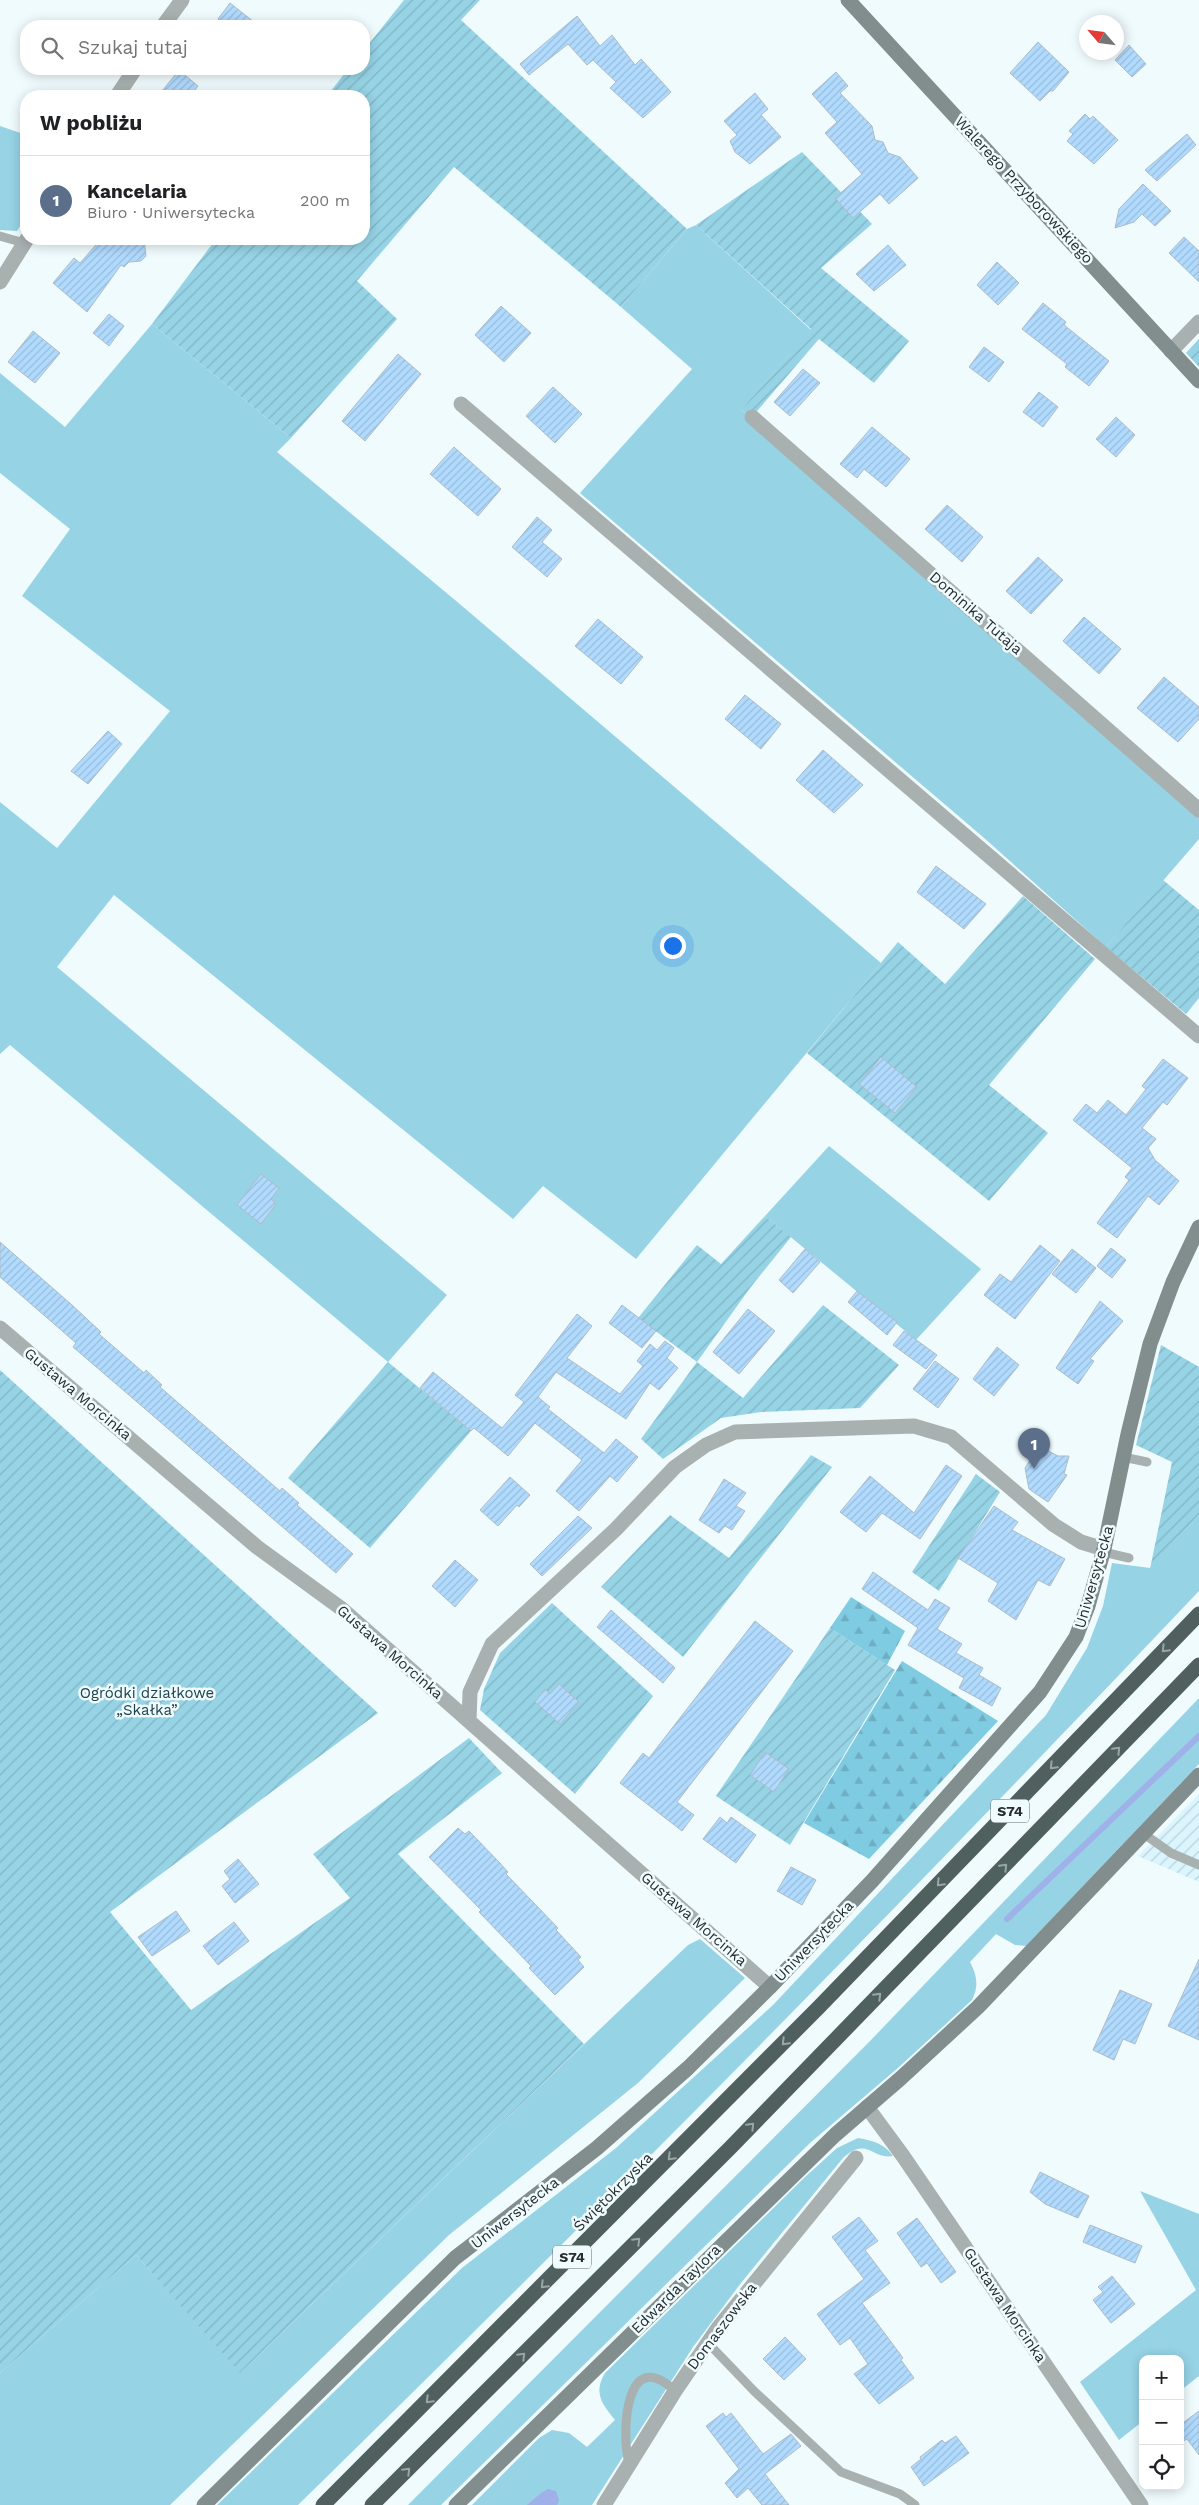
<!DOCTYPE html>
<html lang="pl">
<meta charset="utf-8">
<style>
:root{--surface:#fff;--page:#f2f2f2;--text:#202124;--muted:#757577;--line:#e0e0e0;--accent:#b33582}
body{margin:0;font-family:"Work Sans",sans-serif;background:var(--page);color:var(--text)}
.controls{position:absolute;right:15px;bottom:15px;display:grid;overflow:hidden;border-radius:10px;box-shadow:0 2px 12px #0003}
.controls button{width:45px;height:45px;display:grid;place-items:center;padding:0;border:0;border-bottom:1px solid var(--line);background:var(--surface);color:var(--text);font:25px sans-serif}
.compass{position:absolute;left:1079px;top:15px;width:45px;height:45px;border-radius:50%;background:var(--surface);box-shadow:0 2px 12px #0003;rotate:298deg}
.you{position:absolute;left:672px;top:945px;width:18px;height:18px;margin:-12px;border:4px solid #fff;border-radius:50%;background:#1a73e8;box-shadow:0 0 0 8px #1a73e833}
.badge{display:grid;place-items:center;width:32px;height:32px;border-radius:50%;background:var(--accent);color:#fff;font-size:16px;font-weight:700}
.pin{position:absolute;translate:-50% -41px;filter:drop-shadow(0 1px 2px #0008)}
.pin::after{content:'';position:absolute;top:26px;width:18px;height:15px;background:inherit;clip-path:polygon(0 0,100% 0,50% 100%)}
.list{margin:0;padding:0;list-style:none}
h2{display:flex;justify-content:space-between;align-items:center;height:65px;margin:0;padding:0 20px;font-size:21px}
h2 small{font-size:16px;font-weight:400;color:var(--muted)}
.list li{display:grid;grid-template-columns:32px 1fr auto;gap:15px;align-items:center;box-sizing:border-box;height:90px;padding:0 20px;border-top:1px solid var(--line)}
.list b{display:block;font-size:19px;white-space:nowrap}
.list p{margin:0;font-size:16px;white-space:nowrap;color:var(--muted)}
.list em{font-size:16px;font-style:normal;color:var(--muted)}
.icon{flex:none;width:28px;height:28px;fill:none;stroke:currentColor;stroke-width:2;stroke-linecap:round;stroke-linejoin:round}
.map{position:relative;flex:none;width:1199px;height:2505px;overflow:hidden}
.search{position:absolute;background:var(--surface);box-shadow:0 2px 12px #0003;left:20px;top:20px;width:350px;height:55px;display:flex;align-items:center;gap:12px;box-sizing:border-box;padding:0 18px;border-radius:20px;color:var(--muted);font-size:19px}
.panel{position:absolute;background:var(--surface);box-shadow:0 2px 12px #0003;left:20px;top:90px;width:350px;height:155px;border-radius:20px}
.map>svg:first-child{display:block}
.industrial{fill:url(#industrial-furrows)}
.green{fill:#96d3e5}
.forest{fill:url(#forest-firs)}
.garden{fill:url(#garden-furrows)}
.water{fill:#9fb1e8}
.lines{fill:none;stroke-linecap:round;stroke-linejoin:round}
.stream{stroke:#9fb1e8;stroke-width:6}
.building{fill:url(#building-hatch);stroke:#afbbc6}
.lane{stroke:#a9b1b0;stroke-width:9}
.street{stroke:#a9b1b0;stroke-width:15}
.secondary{stroke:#828e8d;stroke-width:15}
.highway{stroke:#50605f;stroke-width:15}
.oneway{stroke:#98a6a7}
.labels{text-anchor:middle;stroke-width:5;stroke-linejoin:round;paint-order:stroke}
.shield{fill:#f0fbfe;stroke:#636a6d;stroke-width:1}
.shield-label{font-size:14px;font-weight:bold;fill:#262c2f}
.street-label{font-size:15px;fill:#262c2f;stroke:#f0fbfe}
.park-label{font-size:15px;fill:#1f434d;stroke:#f0fbfe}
</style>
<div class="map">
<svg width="1199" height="2505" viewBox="0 0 1199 2505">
<defs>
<pattern id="industrial-furrows" width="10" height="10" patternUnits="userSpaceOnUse" patternTransform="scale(1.25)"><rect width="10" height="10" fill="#daf5fd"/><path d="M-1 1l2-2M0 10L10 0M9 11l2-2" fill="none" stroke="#bbd2d9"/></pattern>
<pattern id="forest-firs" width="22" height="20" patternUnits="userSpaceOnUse" patternTransform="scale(1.25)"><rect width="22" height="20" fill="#7fcbe2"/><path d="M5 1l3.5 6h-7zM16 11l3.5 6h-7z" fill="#6eaec2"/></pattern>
<pattern id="garden-furrows" width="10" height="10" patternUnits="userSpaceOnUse" patternTransform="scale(1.25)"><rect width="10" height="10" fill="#96d3e5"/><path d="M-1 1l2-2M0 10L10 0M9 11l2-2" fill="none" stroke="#81b5c5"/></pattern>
<pattern id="building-hatch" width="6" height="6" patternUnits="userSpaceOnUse" patternTransform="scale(1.25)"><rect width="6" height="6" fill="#b1dbfe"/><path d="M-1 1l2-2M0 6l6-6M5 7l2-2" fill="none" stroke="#98bcda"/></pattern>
</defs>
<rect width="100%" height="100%" fill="#f0fbfe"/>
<path class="industrial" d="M 1199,1794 L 1199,1882 L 1138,1856 Z"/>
<path class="green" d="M 0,126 L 26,135 L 26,217 L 17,231 L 0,230 Z
M 696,225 L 811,330 L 741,410 L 752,417 L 1199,810 L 1199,839 L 1106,947 L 983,837 L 580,493 L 692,369 L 621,307 L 687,229 Z
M 152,324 L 291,438 L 277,452 L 455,600 L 881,963 L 636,1259 L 543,1186 L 513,1219 L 114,895 L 57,967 L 447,1295 L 388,1362 L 10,1045 L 0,1054 L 0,802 L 57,848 L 170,711 L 22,596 L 70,529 L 0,473 L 0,373 L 65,427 Z
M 829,1146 L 981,1269 L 916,1340 L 765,1216 Z
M 1199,1515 L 1199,1591 C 904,1902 604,2206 298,2505 L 217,2505 L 462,2268 L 616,2148 L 773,2005 L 1046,1715 L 1087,1648 L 1103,1606 L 1112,1563 L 1150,1568 Z
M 1199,1698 L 1199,1764 L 1026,1946 L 1015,1945 L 996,1934 L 970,1962 C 977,1975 979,1986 972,2000 L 899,2067 L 810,2143 L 441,2505 L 408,2505 L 872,2039 Z
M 700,1939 L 745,1978 L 638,2083 L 449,2235 L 170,2505 L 0,2505 L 0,2373 L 136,2255 L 241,2372 L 688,1945 Z
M 858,2138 C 873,2141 884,2143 893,2156 C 872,2160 868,2136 843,2158 L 741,2283 L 693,2347 L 592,2505 L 472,2505 L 539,2438 L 552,2430 L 569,2433 L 587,2447 L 615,2420 C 602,2404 593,2393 605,2373 L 804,2178 L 837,2148 Z
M 1140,2191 L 1199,2214 L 1199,2376 L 1180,2391 L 1180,2359 L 1143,2359 L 1143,2421 L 1119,2440 L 1080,2382 L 1196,2290 Z"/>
<path class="forest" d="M 851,1597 L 905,1631 L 887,1665 L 830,1628 Z
M 902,1661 L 998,1721 L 869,1859 L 804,1823 Z"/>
<path class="garden" d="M 404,0 L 480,0 L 461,20 L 687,229 L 621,307 L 454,167 L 357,281 L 397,319 L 291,438 L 152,324 L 216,239 L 364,239 L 364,96 L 327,96 L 348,69 L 364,69 L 364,50 Z
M 802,152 L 872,224 L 821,268 L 909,341 L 874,383 L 819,339 L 752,417 L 741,410 L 811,329 L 696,225 Z
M 1199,339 L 1199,367 L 1186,353 Z
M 1163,880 L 1199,910 L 1199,998 L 1186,1014 L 1106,947 Z
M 1023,896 L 1095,959 L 989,1085 L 1048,1133 L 989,1201 L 807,1053 L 898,942 L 945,984 Z
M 765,1216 L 791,1237 L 750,1288 L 697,1362 L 743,1398 L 823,1305 L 899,1365 L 860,1408 L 761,1412 L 721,1418 L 663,1459 L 641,1439 L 697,1362 L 638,1318 L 697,1245 L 721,1264 Z
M 1161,1345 L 1199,1367 L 1199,1515 L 1150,1569 L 1172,1462 L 1136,1445 Z
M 388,1362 L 471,1431 L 370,1548 L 288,1478 Z
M 0,1370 L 378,1713 L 110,1912 L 191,2010 L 350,1898 L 313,1854 L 469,1738 L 502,1773 L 398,1854 L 584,2044 L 240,2373 L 136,2255 L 0,2373 Z
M 811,1455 L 832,1467 L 683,1657 L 601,1587 L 670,1515 L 729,1558 Z
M 976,1474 L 1000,1492 L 939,1591 L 912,1572 Z
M 552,1603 L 653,1696 L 575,1794 L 480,1710 L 484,1689 L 500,1653 Z
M 830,1628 L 895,1670 L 790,1845 L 716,1796 Z"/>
<path class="water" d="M 548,2489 L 556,2491 L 559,2500 L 557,2505 L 527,2505 L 541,2493 Z"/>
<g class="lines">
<path class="stream" d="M 1007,1919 L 1199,1736"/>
</g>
<path class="building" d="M 230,3 L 259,26 L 226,26 L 218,19 Z
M 577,16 L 600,46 L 612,35 L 635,65 L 641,59 L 671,92 L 643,118 L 610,88 L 616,82 L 593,60 L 587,65 L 568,44 L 529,75 L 520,64 Z
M 1038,42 L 1069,72 L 1053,91 L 1050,91 L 1040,101 L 1010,73 Z
M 1129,45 L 1146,64 L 1132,77 L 1115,60 Z
M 179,70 L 198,86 L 190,96 L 158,96 Z
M 836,72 L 848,86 L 840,93 L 872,126 L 875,140 L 883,142 L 888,153 L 900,157 L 918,178 L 889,204 L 880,194 L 853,218 L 835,198 L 862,174 L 825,133 L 837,122 L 812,94 Z
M 755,93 L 768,109 L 761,115 L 781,137 L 750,164 L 735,152 L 730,141 L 737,135 L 724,121 Z
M 1085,114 L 1090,119 L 1093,116 L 1118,140 L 1094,164 L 1067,141 L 1073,134 L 1069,131 Z
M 1187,134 L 1196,145 L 1157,181 L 1145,170 Z
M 1143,184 L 1171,211 L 1155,226 L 1142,214 L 1134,222 L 1115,228 L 1119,209 Z
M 1184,237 L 1199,251 L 1199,282 L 1169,253 Z
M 101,239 L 144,239 L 146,256 L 141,261 L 129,262 L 124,267 L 121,265 L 87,312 L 53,283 L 74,258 L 80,263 Z
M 888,245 L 906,265 L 874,291 L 856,274 Z
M 997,262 L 1019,283 L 998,305 L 977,285 Z
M 1043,303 L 1066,322 L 1064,325 L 1109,361 L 1089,386 L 1065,367 L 1067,364 L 1022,329 Z
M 501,306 L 531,333 L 504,362 L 475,335 Z
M 109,314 L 124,326 L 109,346 L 93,333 Z
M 33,331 L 60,353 L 35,383 L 8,362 Z
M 984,347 L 1004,362 L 989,382 L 969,367 Z
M 398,354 L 421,374 L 365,441 L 342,421 Z
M 803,369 L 820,383 L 790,416 L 774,402 Z
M 553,387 L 582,414 L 555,443 L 526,416 Z
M 1039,392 L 1058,407 L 1043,427 L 1023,412 Z
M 1116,417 L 1135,435 L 1116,457 L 1096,439 Z
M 872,427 L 910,459 L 886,487 L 864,469 L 857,478 L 840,464 Z
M 454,447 L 501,489 L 478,516 L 430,474 Z
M 947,505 L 983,537 L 962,562 L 925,529 Z
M 537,517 L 552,530 L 542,542 L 562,559 L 547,577 L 512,547 Z
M 1038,557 L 1063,580 L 1031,614 L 1006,591 Z
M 1084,617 L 1121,649 L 1099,674 L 1063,641 Z
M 598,619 L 643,657 L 621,684 L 575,646 Z
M 1164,677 L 1199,707 L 1199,719 L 1178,742 L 1137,708 Z
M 745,695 L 781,724 L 761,749 L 725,719 Z
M 108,731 L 122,744 L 88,784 L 71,771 Z
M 823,750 L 863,785 L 834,813 L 796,780 Z
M 936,866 L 986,904 L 964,929 L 917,892 Z
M 881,1057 L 917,1087 L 895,1113 L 859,1084 Z
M 1163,1059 L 1188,1078 L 1167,1105 L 1163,1102 L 1142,1128 L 1156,1139 L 1148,1148 L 1155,1160 L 1179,1181 L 1159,1205 L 1148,1196 L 1117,1238 L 1097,1223 L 1129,1180 L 1125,1177 L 1132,1168 L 1073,1120 L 1086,1104 L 1097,1113 L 1108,1100 L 1126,1115 L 1146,1089 L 1142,1086 Z
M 261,1174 L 279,1188 L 271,1199 L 276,1204 L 261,1224 L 237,1205 Z
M 0,1242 L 72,1305 L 101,1332 L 99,1334 L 144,1373 L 146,1370 L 162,1385 L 160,1387 L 280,1491 L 282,1488 L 299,1503 L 297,1505 L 353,1554 L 336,1573 L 73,1347 L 76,1343 L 0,1277 Z
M 1040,1245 L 1060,1261 L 1015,1319 L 984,1295 L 1000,1274 L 1011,1282 Z
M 1111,1248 L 1126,1260 L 1112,1278 L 1097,1266 Z
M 805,1249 L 820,1262 L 793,1293 L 779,1280 Z
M 1072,1249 L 1096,1268 L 1076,1293 L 1052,1274 Z
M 857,1291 L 897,1322 L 887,1335 L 848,1302 Z
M 1100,1301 L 1123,1321 L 1090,1359 L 1094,1361 L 1078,1384 L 1056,1368 Z
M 622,1305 L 656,1331 L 642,1348 L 609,1323 Z
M 748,1309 L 775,1331 L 739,1374 L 713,1352 Z
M 577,1314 L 592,1326 L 567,1358 L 620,1394 L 643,1366 L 637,1361 L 650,1344 L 657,1350 L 665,1341 L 674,1348 L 667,1358 L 678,1368 L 659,1390 L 650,1383 L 626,1419 L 556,1372 L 538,1397 L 550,1407 L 548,1409 L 604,1453 L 616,1439 L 638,1457 L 617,1482 L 610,1476 L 579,1511 L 556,1491 L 582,1460 L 535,1423 L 508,1456 L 474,1428 L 471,1431 L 420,1388 L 433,1372 L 502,1428 L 524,1402 L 515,1395 Z
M 904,1331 L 937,1355 L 926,1369 L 893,1345 Z
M 997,1347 L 1019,1365 L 994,1396 L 973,1379 Z
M 935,1361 L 959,1379 L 938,1408 L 913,1389 Z
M 1039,1446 L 1058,1456 L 1069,1456 L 1064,1474 L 1067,1475 L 1048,1502 L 1029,1489 L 1025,1468 Z
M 946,1465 L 962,1476 L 920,1539 L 882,1513 L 866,1532 L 840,1512 L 870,1476 L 914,1513 Z
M 510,1477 L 530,1495 L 519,1507 L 517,1505 L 498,1526 L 480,1510 Z
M 724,1479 L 746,1493 L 736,1506 L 745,1511 L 732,1530 L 725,1526 L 719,1533 L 699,1520 Z
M 994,1506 L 1018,1522 L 1012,1530 L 1065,1559 L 1050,1586 L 1038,1580 L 1016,1620 L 988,1601 L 998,1583 L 958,1558 Z
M 578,1516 L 592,1528 L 542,1576 L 530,1564 Z
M 455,1560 L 478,1580 L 455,1607 L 432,1586 Z
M 873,1572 L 928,1610 L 935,1599 L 950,1608 L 937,1629 L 962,1644 L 956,1653 L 983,1668 L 979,1675 L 1001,1688 L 992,1706 L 959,1688 L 964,1678 L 908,1645 L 918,1628 L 862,1589 Z
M 611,1610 L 675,1668 L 663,1683 L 597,1627 Z
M 755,1621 L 793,1651 L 677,1802 L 694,1815 L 682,1831 L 620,1783 L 643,1753 L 649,1758 Z
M 559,1684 L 579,1702 L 560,1724 L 535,1702 L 545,1689 L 550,1694 Z
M 765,1752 L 789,1769 L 774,1792 L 750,1775 Z
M 720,1817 L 727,1823 L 731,1817 L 756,1835 L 736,1863 L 703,1839 Z
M 458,1828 L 465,1834 L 469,1831 L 498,1861 L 508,1872 L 506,1874 L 558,1928 L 556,1930 L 581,1957 L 578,1960 L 584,1967 L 555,1995 L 529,1968 L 531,1966 L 479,1912 L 481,1910 L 429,1857 Z
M 238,1859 L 259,1884 L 235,1903 L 222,1886 L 230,1879 L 224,1871 Z
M 791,1867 L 816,1880 L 802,1905 L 777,1891 Z
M 176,1911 L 190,1931 L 152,1956 L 138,1937 Z
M 234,1922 L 249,1941 L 218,1965 L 203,1946 Z
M 1199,1959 L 1199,2040 L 1168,2026 Z
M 1120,1990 L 1152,2004 L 1135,2044 L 1123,2039 L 1114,2060 L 1093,2050 Z
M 1040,2172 L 1089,2196 L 1078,2218 L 1045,2204 L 1030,2192 Z
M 859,2217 L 878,2241 L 865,2250 L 890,2283 L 862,2303 L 903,2358 L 901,2360 L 914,2378 L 879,2404 L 854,2374 L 868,2364 L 850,2338 L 840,2345 L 817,2314 L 864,2279 L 832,2237 Z
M 917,2218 L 956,2272 L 941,2283 L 927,2263 L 921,2267 L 897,2233 Z
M 1090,2225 L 1142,2246 L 1135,2263 L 1083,2242 Z
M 1112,2276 L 1135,2304 L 1111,2323 L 1093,2300 L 1103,2292 L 1098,2287 Z
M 785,2337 L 806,2359 L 784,2380 L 763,2359 Z
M 1199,2411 L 1199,2455 L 1187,2439 L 1180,2443 L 1180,2425 Z
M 723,2413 L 726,2417 L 731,2413 L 763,2454 L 791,2434 L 801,2446 L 765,2474 L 789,2505 L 762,2505 L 748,2488 L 737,2498 L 725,2483 L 739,2469 L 706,2426 Z
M 956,2436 L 969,2453 L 924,2486 L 911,2467 L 921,2459 L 920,2457 L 942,2440 L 945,2443 Z"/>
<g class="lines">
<path class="lane" d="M 0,236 L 24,243
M 1123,1457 L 1147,1462
M 1103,1552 L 1129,1558
M 1144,1834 L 1171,1853 L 1199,1865
M 708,2343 L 754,2391 L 841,2472 L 900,2494 L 915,2505
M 629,2463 C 621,2434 625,2343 675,2391"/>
<path class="street" d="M 163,26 L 182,0
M 117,96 L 135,69
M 0,282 L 27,239
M 1171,351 L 1199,322
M 461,404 L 1199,1036
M 752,417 L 1199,810
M 0,1328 L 257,1547 L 342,1609 L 770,1987
M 469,1721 L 470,1692 L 492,1644 L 616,1529 L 675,1467 L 706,1445 L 735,1432 L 914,1426 L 951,1437 L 1054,1525 L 1081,1542 L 1104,1549
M 867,2107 L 903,2156 L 1141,2505
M 604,2505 L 675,2391 L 718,2328 L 856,2158"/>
<path class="secondary" d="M 848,0 L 1199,381
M 204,2505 L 455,2258 L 597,2148 L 688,2068 L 770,1987 L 872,1881 L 1040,1692 L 1076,1637 L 1088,1606 L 1104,1549 L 1128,1434 L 1150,1344 L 1173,1282 L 1199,1227
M 456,2505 L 835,2135 L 901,2078 L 978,2007 L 1199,1775"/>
<path class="highway" d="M 323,2505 L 819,2007 L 1199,1614
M 372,2505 L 731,2147 L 1199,1665"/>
</g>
<defs><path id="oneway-chevron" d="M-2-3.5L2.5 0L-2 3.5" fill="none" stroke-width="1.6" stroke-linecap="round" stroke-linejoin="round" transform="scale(1.25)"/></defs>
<g class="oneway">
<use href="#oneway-chevron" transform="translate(1165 1649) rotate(134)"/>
<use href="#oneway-chevron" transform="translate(1117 1750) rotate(-46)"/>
<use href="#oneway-chevron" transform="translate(1053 1766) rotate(134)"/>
<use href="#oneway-chevron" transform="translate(1004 1867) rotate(-46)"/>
<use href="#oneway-chevron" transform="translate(940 1883) rotate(134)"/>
<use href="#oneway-chevron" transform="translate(878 1996) rotate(-46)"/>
<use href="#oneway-chevron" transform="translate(785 2042) rotate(135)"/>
<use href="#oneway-chevron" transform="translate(751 2126) rotate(-46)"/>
<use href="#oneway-chevron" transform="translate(671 2157) rotate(135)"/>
<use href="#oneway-chevron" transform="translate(637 2241) rotate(-45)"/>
<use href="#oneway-chevron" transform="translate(544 2285) rotate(135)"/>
<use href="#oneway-chevron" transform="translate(522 2356) rotate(-45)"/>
<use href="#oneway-chevron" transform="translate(429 2400) rotate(135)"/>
<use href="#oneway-chevron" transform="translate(407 2471) rotate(-45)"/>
</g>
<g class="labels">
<g class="shield">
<rect x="991" y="1799.5" width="38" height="23" rx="4"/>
<rect x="553" y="2245.5" width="38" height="23" rx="4"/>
</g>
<g class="shield-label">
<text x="1010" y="1816">S74</text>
<text x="572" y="2262">S74</text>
</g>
<g class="street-label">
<text transform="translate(1024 190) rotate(47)" y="5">Walerego Przyborowskiego</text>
<text transform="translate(976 613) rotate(41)" y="5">Dominika Tutaja</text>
<text transform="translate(78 1394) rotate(40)" y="5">Gustawa Morcinka</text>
<text transform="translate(1094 1577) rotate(-74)" y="5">Uniwersytecka</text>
<text transform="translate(390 1652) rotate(41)" y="5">Gustawa Morcinka</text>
<text transform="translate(694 1919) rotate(41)" y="5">Gustawa Morcinka</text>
<text transform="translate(814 1941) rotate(-46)" y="5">Uniwersytecka</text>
<text transform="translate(613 2192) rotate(-45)" y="5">Świętokrzyska</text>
<text transform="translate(515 2213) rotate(-38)" y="5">Uniwersytecka</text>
<text transform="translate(676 2289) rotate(-45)" y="5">Edwarda Taylora</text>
<text transform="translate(1005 2305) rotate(56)" y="5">Gustawa Morcinka</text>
<text transform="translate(722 2326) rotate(-53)" y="5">Domaszowska</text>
</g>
<g class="park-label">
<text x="147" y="1698">Ogródki działkowe<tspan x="147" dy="17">„Skałka”</tspan></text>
</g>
</g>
</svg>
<div class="controls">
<button>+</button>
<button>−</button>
<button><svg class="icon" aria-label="locate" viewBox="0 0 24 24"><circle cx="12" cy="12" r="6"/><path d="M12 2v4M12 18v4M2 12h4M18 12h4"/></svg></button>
</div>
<svg class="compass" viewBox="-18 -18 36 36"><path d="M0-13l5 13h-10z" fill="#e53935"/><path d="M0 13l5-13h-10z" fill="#757577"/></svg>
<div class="you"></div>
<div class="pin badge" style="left:1034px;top:1469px;background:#5c6f8a">1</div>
<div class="search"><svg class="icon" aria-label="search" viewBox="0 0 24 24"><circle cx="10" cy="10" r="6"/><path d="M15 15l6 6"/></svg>Szukaj tutaj</div>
<section class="panel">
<h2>W pobliżu<small></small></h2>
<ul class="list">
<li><span class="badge" style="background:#5c6f8a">1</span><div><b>Kancelaria</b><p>Biuro · Uniwersytecka</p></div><em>200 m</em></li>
</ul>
</section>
</div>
